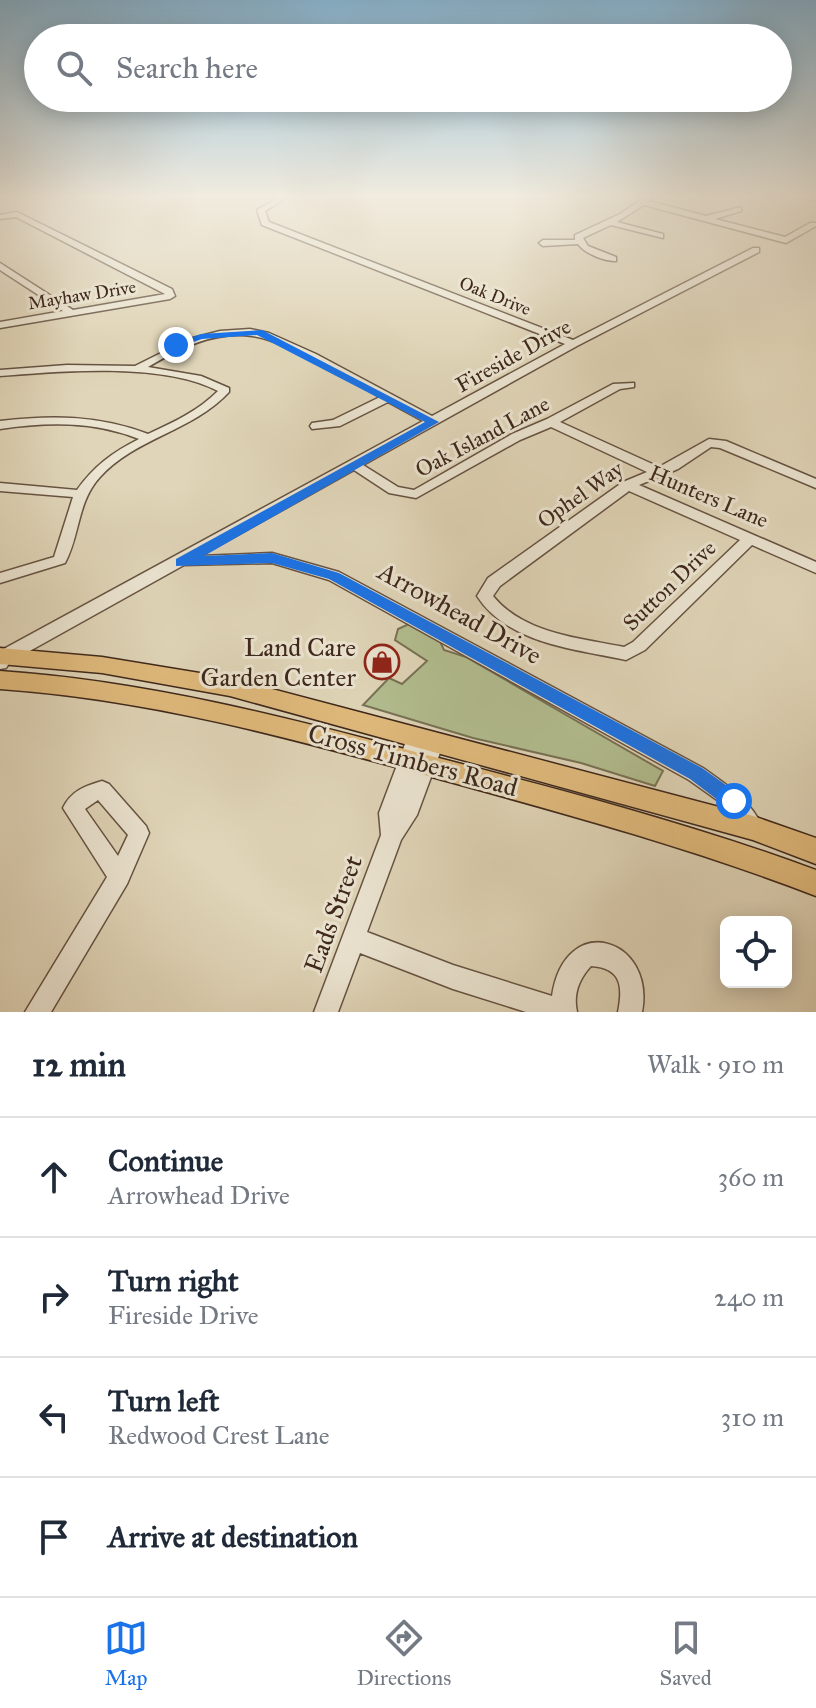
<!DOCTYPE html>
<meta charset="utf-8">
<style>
:root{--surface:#fff;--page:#f6f6f7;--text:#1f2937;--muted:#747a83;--line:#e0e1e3;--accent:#1a73e8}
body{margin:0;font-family:"IM FELL Great Primer",serif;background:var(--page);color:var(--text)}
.controls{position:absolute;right:24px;bottom:24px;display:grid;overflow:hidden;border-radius:12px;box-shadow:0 4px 20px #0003}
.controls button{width:72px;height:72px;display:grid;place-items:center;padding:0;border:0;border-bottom:2px solid var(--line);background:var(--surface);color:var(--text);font:40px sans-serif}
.stop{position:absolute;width:24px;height:24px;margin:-18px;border:6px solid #1a73e8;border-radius:50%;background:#fff}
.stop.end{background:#1a73e8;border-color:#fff;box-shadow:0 2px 8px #0008}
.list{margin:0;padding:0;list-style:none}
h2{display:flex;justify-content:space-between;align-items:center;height:104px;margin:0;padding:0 32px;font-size:34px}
h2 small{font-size:26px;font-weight:400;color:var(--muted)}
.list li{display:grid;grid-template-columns:52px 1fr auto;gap:24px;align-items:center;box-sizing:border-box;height:120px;padding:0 32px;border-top:2px solid var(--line)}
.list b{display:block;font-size:30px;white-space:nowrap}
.list p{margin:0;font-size:26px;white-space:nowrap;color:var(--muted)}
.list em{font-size:26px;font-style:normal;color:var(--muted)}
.icon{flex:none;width:44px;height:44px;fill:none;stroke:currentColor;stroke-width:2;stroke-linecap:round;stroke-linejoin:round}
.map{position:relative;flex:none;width:816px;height:1012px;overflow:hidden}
.search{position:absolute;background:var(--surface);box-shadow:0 4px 20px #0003;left:24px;right:24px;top:24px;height:88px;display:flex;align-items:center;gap:20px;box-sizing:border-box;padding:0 28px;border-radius:44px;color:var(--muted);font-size:30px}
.sheet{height:584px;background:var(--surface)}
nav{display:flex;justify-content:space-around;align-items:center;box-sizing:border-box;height:112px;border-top:2px solid var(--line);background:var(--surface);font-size:22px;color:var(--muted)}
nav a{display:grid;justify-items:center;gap:4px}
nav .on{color:var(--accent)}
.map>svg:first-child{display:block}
.green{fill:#b2bd8f;stroke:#787255;stroke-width:2}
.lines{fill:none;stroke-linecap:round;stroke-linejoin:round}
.minor-casing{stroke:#665342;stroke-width:3}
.major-casing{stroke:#3e281b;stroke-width:3}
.minor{fill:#ebe4d1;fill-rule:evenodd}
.major{fill:#e0ba7c;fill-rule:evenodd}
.route{fill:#1a73e8}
.labels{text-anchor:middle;stroke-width:6;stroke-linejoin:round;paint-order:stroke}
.far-street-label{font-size:18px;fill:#3e281b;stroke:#ebe4d1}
.street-label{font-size:22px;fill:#3e281b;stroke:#ebe4d1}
.near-street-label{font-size:26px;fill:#3e281b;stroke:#ebe4d1}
.near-poi-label{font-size:26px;fill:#3e281b;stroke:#ebe4d1;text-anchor:end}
</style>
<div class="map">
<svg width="816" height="1012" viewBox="0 0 816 1012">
<rect width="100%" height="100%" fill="#e0d5b8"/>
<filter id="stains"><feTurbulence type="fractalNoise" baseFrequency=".0025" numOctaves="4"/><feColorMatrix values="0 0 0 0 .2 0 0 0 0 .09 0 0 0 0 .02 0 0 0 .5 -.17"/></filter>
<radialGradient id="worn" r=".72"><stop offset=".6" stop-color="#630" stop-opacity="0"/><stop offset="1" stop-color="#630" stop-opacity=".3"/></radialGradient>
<path class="green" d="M 411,623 L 437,635 L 444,650 L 466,657 L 663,771 L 655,786 L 581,763 L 473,738 L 363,705 L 389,678 L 402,684 L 427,661 L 395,640 L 398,629 Z"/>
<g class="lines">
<g class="minor-casing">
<path id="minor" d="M 279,197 L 288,197 L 265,211 L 269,222 L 573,340 L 753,248 L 759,248 L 759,252 L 577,346 L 363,465 L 398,487 L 414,490 L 512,434 L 547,419 L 613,384 L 634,383 L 634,387 L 620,389 L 560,422 L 659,467 L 709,439 L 726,441 L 816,479 L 816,488 L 720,448 L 711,447 L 678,469 L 639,485 L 816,562 L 816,573 L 752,545 L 645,650 L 626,660 C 575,649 508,644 477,596 L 488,578 L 623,482 L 647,472 L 551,427 L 520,440 L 416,498 L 389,493 L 354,470 L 200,556 L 272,553 L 339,572 L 703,768 C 728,786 750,799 763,828 L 760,835 L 753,837 L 746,835 L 727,807 L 689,780 L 329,580 L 272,563 L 184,565 L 10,662 L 6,668 L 0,669 L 0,651 L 423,421 L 388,402 L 340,426 L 312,429 L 310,426 L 312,423 L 333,420 L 380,397 C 347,379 287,341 252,336 C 215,330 179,349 148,367 L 201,376 L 229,388 L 229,392 C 193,431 135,438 100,477 C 77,502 80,536 65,563 L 0,583 L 0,573 L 54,557 L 73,497 L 0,491 L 0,483 L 77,490 C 94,466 113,452 139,439 C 93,421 48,422 0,429 L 0,421 C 51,415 99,415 148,434 C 174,422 198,411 218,391 C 164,362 60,371 0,376 L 0,370 L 67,365 L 135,366 L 189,339 L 220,331 L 250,329 L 269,333 L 316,354 L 432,416 L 565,344 L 262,225 L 257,210 ZM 629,491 L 740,540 L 633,642 L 624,647 C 579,638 524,634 493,596 L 500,586 Z
M 645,197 L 653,197 L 649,201 L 706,216 L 741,207 L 741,211 L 715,219 L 785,237 L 810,223 L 816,223 L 816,226 L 786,243 L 644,205 L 617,222 L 663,234 L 663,238 L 611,225 L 583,238 L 588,246 L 616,257 L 616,261 C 605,261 585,254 578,244 L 543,246 L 539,243 L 543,240 L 575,240 L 575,235 L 620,214 Z
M 806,197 L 816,197 L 816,201 L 806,199 Z
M 17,212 L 172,289 L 175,296 L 170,299 L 0,328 L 0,322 L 63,311 L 0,270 L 0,263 L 73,310 L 165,294 L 16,217 L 0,219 L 0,215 Z
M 417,728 L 424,731 L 426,736 L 422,748 L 427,737 L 434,734 L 441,737 L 444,742 L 417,815 L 401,840 L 367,932 L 453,965 L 552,996 C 565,909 656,938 642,1012 L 618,1012 C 623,987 622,968 591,966 C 579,979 573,994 577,1012 L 526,1012 L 453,989 L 360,953 L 338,1012 L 314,1012 L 381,835 L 379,813 L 408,736 L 410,731 Z
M 102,781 L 109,784 L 146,826 L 149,833 L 127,884 L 51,1012 L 25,1012 L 107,877 L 63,808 C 71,791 85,786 102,781 ZM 98,800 L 128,835 L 118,856 L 85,809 Z"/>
</g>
<g class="major-casing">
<path id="major" d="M 0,648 L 102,657 L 230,678 L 753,816 L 816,838 L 816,864 L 753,840 L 230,696 L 102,673 L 0,664 Z
M 0,671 C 146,681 286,717 427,755 C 558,789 689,823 816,870 L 816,896 C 689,847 559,812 428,776 C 286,737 147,699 0,689 Z"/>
</g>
<use href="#minor" class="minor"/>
<use href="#major" class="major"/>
</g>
<linearGradient id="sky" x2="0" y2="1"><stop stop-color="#87b6d4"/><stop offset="0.58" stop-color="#f1ecdf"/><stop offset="1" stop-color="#f1ecdf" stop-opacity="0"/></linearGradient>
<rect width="816" height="339" fill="url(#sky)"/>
<path class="route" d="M 262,330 L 439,422 L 204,556 L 272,553 L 339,573 L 702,768 L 740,795 L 740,807 L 727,807 L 690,779 L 329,579 L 272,563 L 176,566 L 176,559 L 425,422 L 257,335 L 202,339 L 176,348 L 171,345 L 201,334 Z"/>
<defs>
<g id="shop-ring" transform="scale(1.8)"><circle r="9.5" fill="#ebe4d1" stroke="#8f2418" stroke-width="1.5"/><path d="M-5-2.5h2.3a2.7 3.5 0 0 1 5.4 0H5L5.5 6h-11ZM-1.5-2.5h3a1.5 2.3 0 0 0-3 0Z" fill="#8f2418"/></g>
</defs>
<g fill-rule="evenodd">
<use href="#shop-ring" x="382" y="662"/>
</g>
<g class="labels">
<g class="far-street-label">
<text transform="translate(82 295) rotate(-9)" y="6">Mayhaw Drive</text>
<text transform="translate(495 296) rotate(22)" y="6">Oak Drive</text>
</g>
<g class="street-label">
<text transform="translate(513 355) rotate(-29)" y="8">Fireside Drive</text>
<text transform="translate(482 436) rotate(-28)" y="8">Oak Island Lane</text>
<text transform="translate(580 494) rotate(-35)" y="8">Ophel Way</text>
<text transform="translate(709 496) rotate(23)" y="8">Hunters Lane</text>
<text transform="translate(669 585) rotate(-44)" y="8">Sutton Drive</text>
</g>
<g class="near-street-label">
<text transform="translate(460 613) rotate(29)" y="9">Arrowhead Drive</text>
<text transform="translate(413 760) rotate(15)" y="9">Cross Timbers Road</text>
<text transform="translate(333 914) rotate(-70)" y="9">Eads Street</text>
</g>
<g class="near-poi-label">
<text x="356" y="656">Land Care<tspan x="356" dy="30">Garden Center</tspan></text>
</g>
</g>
<rect width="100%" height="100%" filter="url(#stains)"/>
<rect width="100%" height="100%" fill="url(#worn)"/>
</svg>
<div class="controls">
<button><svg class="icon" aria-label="locate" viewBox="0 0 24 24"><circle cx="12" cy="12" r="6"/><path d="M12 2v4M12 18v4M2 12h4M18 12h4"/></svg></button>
</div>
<div class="stop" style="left:734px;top:801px"></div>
<div class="stop end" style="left:176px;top:345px"></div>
<div class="search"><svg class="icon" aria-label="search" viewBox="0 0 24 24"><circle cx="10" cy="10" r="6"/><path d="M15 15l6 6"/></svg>Search here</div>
</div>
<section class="sheet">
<h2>12 min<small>Walk · 910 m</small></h2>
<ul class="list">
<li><svg class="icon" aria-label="ahead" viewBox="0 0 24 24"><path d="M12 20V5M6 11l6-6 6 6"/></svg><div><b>Continue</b><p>Arrowhead Drive</p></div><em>360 m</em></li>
<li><svg class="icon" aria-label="right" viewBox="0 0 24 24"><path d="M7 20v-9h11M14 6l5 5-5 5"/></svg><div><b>Turn right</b><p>Fireside Drive</p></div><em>240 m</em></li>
<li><svg class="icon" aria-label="left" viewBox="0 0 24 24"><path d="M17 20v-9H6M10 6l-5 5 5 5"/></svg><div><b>Turn left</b><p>Redwood Crest Lane</p></div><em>310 m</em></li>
<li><svg class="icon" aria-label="arrive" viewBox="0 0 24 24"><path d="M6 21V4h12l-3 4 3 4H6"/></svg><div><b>Arrive at destination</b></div></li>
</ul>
</section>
<nav>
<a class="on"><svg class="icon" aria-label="map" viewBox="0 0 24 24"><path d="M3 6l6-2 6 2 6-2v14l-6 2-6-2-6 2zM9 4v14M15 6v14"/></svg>Map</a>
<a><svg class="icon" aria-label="directions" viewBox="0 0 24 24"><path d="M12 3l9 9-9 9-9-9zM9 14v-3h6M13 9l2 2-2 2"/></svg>Directions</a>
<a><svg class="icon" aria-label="saved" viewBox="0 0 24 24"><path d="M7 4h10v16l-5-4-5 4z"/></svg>Saved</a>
</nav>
